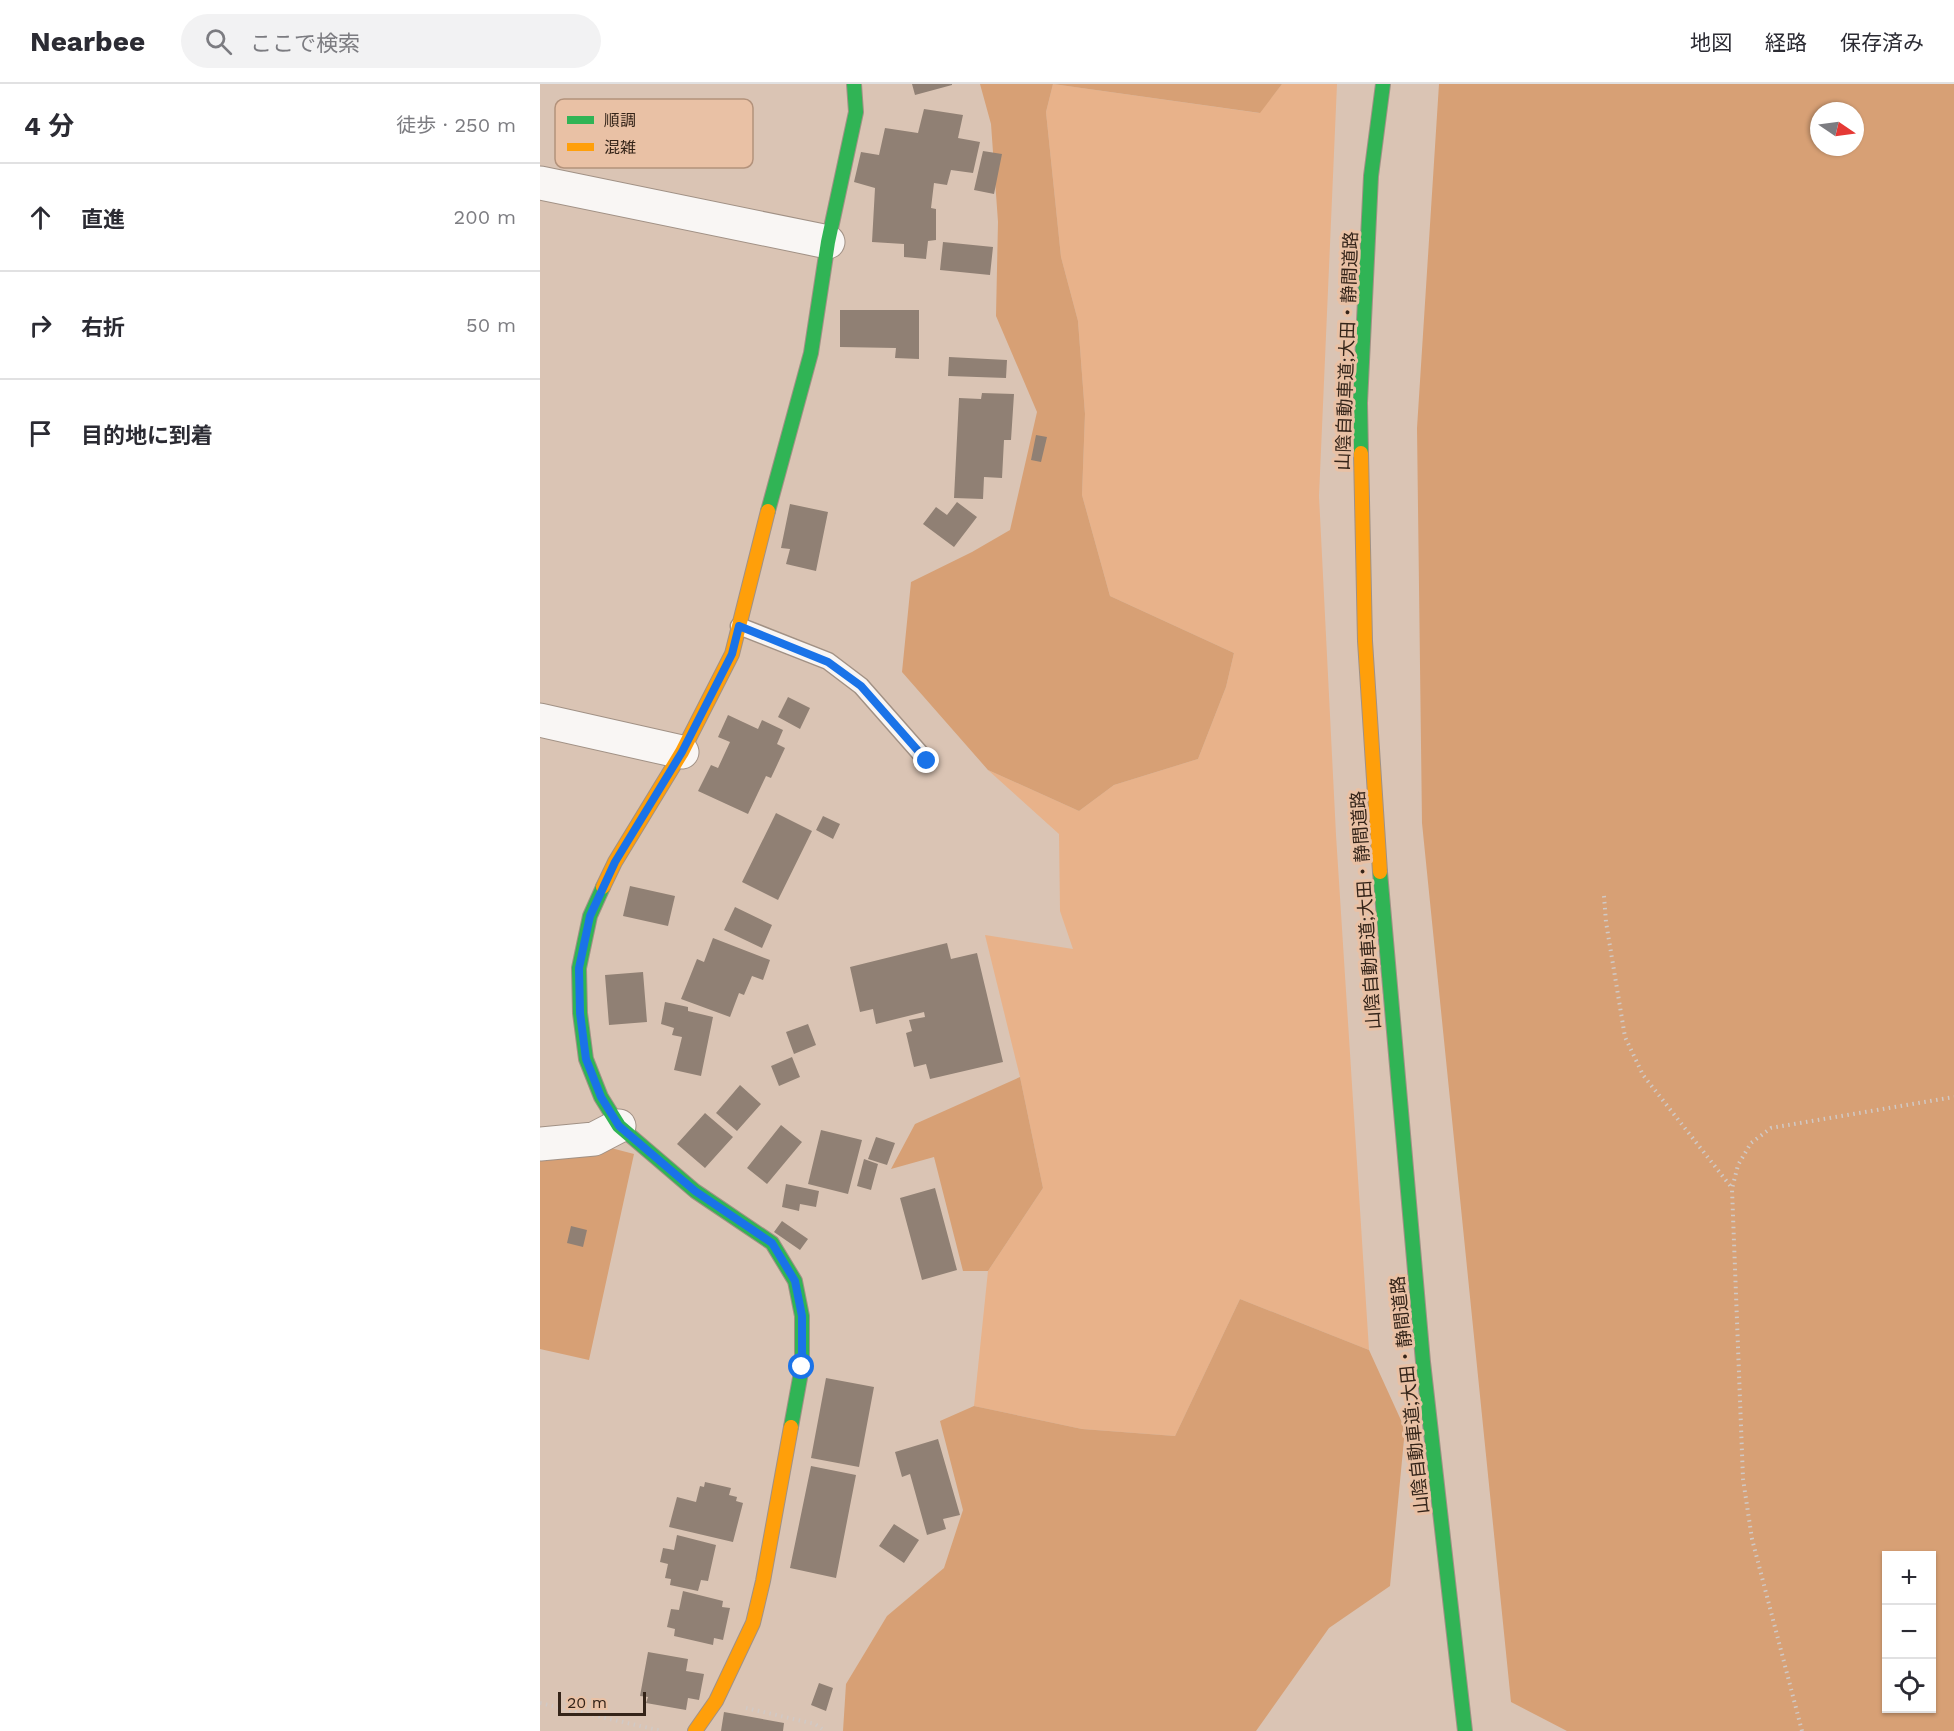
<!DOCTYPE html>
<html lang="ja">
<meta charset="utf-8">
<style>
:root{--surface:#fff;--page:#f2f2f3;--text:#2b2b33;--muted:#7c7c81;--line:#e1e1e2}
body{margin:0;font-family:"Work Sans","Noto Sans JP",sans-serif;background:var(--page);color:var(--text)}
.controls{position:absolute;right:18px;bottom:18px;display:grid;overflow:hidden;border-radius:0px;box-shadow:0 2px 4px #0004}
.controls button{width:54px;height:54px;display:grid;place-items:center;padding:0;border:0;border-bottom:2px solid var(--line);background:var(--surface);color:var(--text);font:30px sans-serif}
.compass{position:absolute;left:1270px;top:18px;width:54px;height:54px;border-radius:50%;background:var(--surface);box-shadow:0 2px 4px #0004;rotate:103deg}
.scale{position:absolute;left:18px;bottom:15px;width:88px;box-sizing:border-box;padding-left:6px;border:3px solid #342419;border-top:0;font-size:16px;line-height:21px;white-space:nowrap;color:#342419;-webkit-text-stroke:4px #e9c1a5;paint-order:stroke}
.stop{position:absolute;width:18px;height:18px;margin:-14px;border:4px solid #1a73e8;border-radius:50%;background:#fff}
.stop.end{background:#1a73e8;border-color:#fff;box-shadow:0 2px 6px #0008}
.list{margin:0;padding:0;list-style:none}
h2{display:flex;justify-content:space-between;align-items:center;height:78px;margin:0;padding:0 24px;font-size:26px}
h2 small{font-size:20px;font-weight:400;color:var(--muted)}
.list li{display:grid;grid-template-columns:39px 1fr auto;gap:18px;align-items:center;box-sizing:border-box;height:108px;padding:0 24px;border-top:2px solid var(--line)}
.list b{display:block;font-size:22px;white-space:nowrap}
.list em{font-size:20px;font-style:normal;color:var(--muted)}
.icon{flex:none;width:33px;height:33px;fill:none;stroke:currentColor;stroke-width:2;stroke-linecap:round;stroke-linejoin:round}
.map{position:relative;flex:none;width:1414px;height:1647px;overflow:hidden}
header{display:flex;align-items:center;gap:36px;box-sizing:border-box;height:84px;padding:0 30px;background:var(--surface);border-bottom:2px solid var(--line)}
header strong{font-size:28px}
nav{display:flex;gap:33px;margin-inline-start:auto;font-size:21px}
.search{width:420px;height:54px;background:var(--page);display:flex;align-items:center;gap:15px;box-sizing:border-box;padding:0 21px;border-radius:33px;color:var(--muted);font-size:22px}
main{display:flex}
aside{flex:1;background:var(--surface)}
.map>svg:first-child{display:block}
.green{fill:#e8b28a}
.forest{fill:#d7a075;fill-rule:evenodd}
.building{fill:#908074}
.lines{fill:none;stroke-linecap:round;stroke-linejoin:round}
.lane-casing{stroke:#a19185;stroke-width:19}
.street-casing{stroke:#a19185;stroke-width:35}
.fast-casing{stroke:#a19185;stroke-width:16}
.slow-casing{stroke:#a19185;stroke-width:16}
.path{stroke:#d1c9c5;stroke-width:4;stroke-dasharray:1.5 4.5;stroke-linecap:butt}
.lane{stroke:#f9f6f4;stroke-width:16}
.street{stroke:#f9f6f4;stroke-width:33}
.fast{stroke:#30b455;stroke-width:14}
.slow{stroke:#ff9f0a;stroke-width:14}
.route{stroke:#1a73e8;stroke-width:8}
.labels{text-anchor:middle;stroke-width:6;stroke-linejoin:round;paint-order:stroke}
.street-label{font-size:18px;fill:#342419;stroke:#e9c1a5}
.key{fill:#e9c1a5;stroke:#b3927b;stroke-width:1.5}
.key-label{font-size:16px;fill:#342419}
</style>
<header>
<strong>Nearbee</strong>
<div class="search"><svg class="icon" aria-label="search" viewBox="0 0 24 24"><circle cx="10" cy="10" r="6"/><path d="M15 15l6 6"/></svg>ここで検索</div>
<nav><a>地図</a><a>経路</a><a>保存済み</a></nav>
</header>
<main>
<aside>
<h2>4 分<small>徒歩 · 250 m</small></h2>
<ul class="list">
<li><svg class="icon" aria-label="ahead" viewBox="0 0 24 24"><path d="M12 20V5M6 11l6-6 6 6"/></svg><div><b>直進</b></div><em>200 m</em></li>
<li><svg class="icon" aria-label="right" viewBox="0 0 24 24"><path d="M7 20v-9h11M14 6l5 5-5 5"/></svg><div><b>右折</b></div><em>50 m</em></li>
<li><svg class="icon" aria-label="arrive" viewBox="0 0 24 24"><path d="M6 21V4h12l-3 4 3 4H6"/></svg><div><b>目的地に到着</b></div></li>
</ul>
</aside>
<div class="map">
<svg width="1414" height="1647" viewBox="0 0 1414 1647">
<rect width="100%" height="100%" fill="#dac4b4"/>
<path class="green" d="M 513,0 L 719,29 L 742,0 L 797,0 L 779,412 L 796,751 L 829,1266 L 700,1215 L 635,1352 L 542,1345 L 434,1322 L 448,1187 L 503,1104 L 480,993 L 445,851 L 533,865 L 520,827 L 519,750 L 448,686 L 539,727 L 574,701 L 658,675 L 686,603 L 694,569 L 570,512 L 542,411 L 545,330 L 538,237 L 521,173 L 506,28 Z"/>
<path class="forest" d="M 440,0 L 742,0 L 720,29 L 513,0 L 506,28 L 521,173 L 538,237 L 545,330 L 542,411 L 570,512 L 694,569 L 686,603 L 658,675 L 574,701 L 539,727 L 448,686 L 362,588 L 371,498 L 432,468 L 470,446 L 497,328 L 456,232 L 458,138 L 451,40 Z
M 899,0 L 1414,0 L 1414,1647 L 1027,1647 L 971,1618 L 882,739 L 877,344 ZM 1279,27 L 1315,27 L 1315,63 L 1279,63 ZM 1346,1472 L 1392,1472 L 1392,1624 L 1346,1624 Z
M 480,993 L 503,1104 L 448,1187 L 423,1187 L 394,1073 L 351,1085 L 375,1040 Z
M 71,1064 L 94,1070 L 49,1276 L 0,1265 L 0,1068 Z
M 700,1215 L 829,1266 L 865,1345 L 850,1502 L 789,1544 L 716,1647 L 303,1647 L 306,1600 L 347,1532 L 404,1484 L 423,1426 L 400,1337 L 434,1322 L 542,1345 L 635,1352 Z"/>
<path class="building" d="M 372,0 L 412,0 L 412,1 L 375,11 Z
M 384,25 L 423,31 L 418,54 L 440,58 L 433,89 L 411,86 L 407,101 L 394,99 L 391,124 L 396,125 L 396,156 L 388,157 L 386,175 L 364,173 L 364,160 L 332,158 L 335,104 L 314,98 L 321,68 L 339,71 L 345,44 L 378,49 Z
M 443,67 L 462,70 L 454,110 L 434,106 Z
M 403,158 L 453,163 L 450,191 L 400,186 Z
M 300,226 L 379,226 L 379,275 L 355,274 L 356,264 L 300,263 Z
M 409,273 L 467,276 L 466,294 L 408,292 Z
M 442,309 L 474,310 L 471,356 L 464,356 L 462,394 L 444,393 L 443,415 L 414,414 L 419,314 L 441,315 Z
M 496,351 L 507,353 L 501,378 L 491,376 Z
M 417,418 L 437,433 L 414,463 L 383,440 L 396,423 L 407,431 Z
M 250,420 L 288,428 L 276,487 L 246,480 L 250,465 L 241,464 Z
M 248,613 L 270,624 L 260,645 L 238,633 Z
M 188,631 L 218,645 L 222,636 L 243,646 L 237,660 L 245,664 L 231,694 L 226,692 L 208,730 L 158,707 L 171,681 L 178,684 L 190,658 L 178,653 Z
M 236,729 L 272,747 L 238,816 L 202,798 Z
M 283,732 L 300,740 L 293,755 L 276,746 Z
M 90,802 L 135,812 L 128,842 L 83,832 Z
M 195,823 L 232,841 L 222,864 L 184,846 Z
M 173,854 L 230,876 L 223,896 L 212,892 L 204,911 L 199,909 L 190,933 L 141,915 L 157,875 L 164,878 Z
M 407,859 L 411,875 L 437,869 L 463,978 L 390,995 L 386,980 L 374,983 L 366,949 L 372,947 L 369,936 L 385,933 L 384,928 L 336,940 L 333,925 L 320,928 L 310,883 Z
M 103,888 L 107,938 L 69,941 L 65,891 Z
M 125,918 L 148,923 L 148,927 L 173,933 L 161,992 L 134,986 L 142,953 L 132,951 L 134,944 L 121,940 Z
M 268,940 L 276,961 L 254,970 L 246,948 Z
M 252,973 L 260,993 L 239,1002 L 231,982 Z
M 200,1001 L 221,1020 L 197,1047 L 176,1029 Z
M 165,1029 L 193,1053 L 165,1084 L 137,1060 Z
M 241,1041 L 262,1058 L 227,1100 L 207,1084 Z
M 281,1046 L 322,1056 L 308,1110 L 268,1100 Z
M 336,1053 L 355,1059 L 347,1081 L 328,1075 Z
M 324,1075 L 338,1080 L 331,1106 L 317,1102 Z
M 246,1100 L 279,1107 L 276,1123 L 260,1120 L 259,1127 L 242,1123 Z
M 395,1104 L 417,1186 L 382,1196 L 360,1114 Z
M 242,1137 L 268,1155 L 260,1166 L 234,1148 Z
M 31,1142 L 47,1146 L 43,1163 L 27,1159 Z
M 286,1294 L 334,1303 L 319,1383 L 271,1374 Z
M 398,1355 L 420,1431 L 403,1435 L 406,1445 L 387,1451 L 370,1390 L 362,1393 L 355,1368 Z
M 271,1382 L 316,1391 L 296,1494 L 250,1484 Z
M 165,1398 L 191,1404 L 189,1411 L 197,1413 L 196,1417 L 203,1419 L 193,1458 L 129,1443 L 137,1413 L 156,1418 L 160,1402 L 164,1403 Z
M 354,1440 L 379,1456 L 364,1479 L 339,1462 Z
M 137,1451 L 176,1461 L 168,1497 L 161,1496 L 158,1507 L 130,1501 L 131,1495 L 125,1494 L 128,1480 L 120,1478 L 123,1464 L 134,1466 Z
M 143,1507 L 183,1517 L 182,1523 L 190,1524 L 183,1556 L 174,1554 L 173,1561 L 134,1552 L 135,1545 L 127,1543 L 131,1525 L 139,1526 Z
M 108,1568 L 148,1575 L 146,1587 L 164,1590 L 159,1616 L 148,1614 L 146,1626 L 106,1619 L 108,1613 L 100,1612 Z
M 279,1599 L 293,1604 L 286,1627 L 271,1621 Z
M 184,1628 L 244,1639 L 243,1647 L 181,1647 Z"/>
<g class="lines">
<g class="lane-casing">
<path id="lane" d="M 199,542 L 288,577 L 321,602 L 387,677"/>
</g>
<g class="street-casing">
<path id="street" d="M 0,99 L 288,158
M 0,636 L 142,668
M 0,1060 L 54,1055 L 79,1042"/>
</g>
<g class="fast-casing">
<path id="fast" d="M 821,369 L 820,319 L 831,92 L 843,0
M 228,427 L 271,269 L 288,158 L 316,28 L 314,0
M 840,788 L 883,1278 L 925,1647
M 63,803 L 50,832 L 39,884 L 40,929 L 46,975 L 61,1013 L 79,1042 L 155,1107 L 232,1159 L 255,1197 L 262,1232 L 262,1283 L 251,1343"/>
</g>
<g class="slow-casing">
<path id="slow" d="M 821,369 L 825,557 L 840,788
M 63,803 L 75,778 L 142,668 L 192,570 L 228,427
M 155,1647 L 176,1617 L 213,1539 L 223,1497 L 251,1343"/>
</g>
<path class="path" d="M 1064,812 L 1066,838 L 1085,953 L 1103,991 L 1192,1104
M 0,1619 L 122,1647
M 206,1624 L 275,1640 L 285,1647
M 1262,1647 L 1212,1455 L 1203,1395 L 1192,1105 L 1198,1081 L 1211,1059 L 1231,1044 L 1414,1013"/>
<use href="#lane" class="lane"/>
<use href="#street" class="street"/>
<use href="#fast" class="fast"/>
<use href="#slow" class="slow"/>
</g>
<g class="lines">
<path class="route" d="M 262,1283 L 262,1232 L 255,1197 L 232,1159 L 155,1107 L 79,1042 L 61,1013 L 46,975 L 40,929 L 39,884 L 50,832 L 75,778 L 142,668 L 192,570 L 199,542 L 288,578 L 321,602 L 387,677"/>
</g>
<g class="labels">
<g class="street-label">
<text transform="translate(807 267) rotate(-88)" y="6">山陰自動車道;大田・静間道路</text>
<text transform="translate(826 826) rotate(-94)" y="6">山陰自動車道;大田・静間道路</text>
<text transform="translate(870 1311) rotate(-96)" y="6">山陰自動車道;大田・静間道路</text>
</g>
</g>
<rect x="15" y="15" width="198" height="69" rx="9" class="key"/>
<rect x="27" y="32" width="27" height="8" fill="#30b455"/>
<rect x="27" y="59" width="27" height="8" fill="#ff9f0a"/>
<g class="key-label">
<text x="64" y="42">順調</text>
<text x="64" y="69">混雑</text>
</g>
</svg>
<div class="controls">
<button>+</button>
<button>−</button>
<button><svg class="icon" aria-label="locate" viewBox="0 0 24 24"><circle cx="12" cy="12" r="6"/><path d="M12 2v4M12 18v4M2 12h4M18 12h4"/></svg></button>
</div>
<svg class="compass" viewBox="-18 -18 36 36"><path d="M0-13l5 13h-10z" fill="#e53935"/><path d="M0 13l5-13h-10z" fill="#7c7c81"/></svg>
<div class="scale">20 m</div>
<div class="stop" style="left:262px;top:1283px"></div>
<div class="stop end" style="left:387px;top:677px"></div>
</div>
</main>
